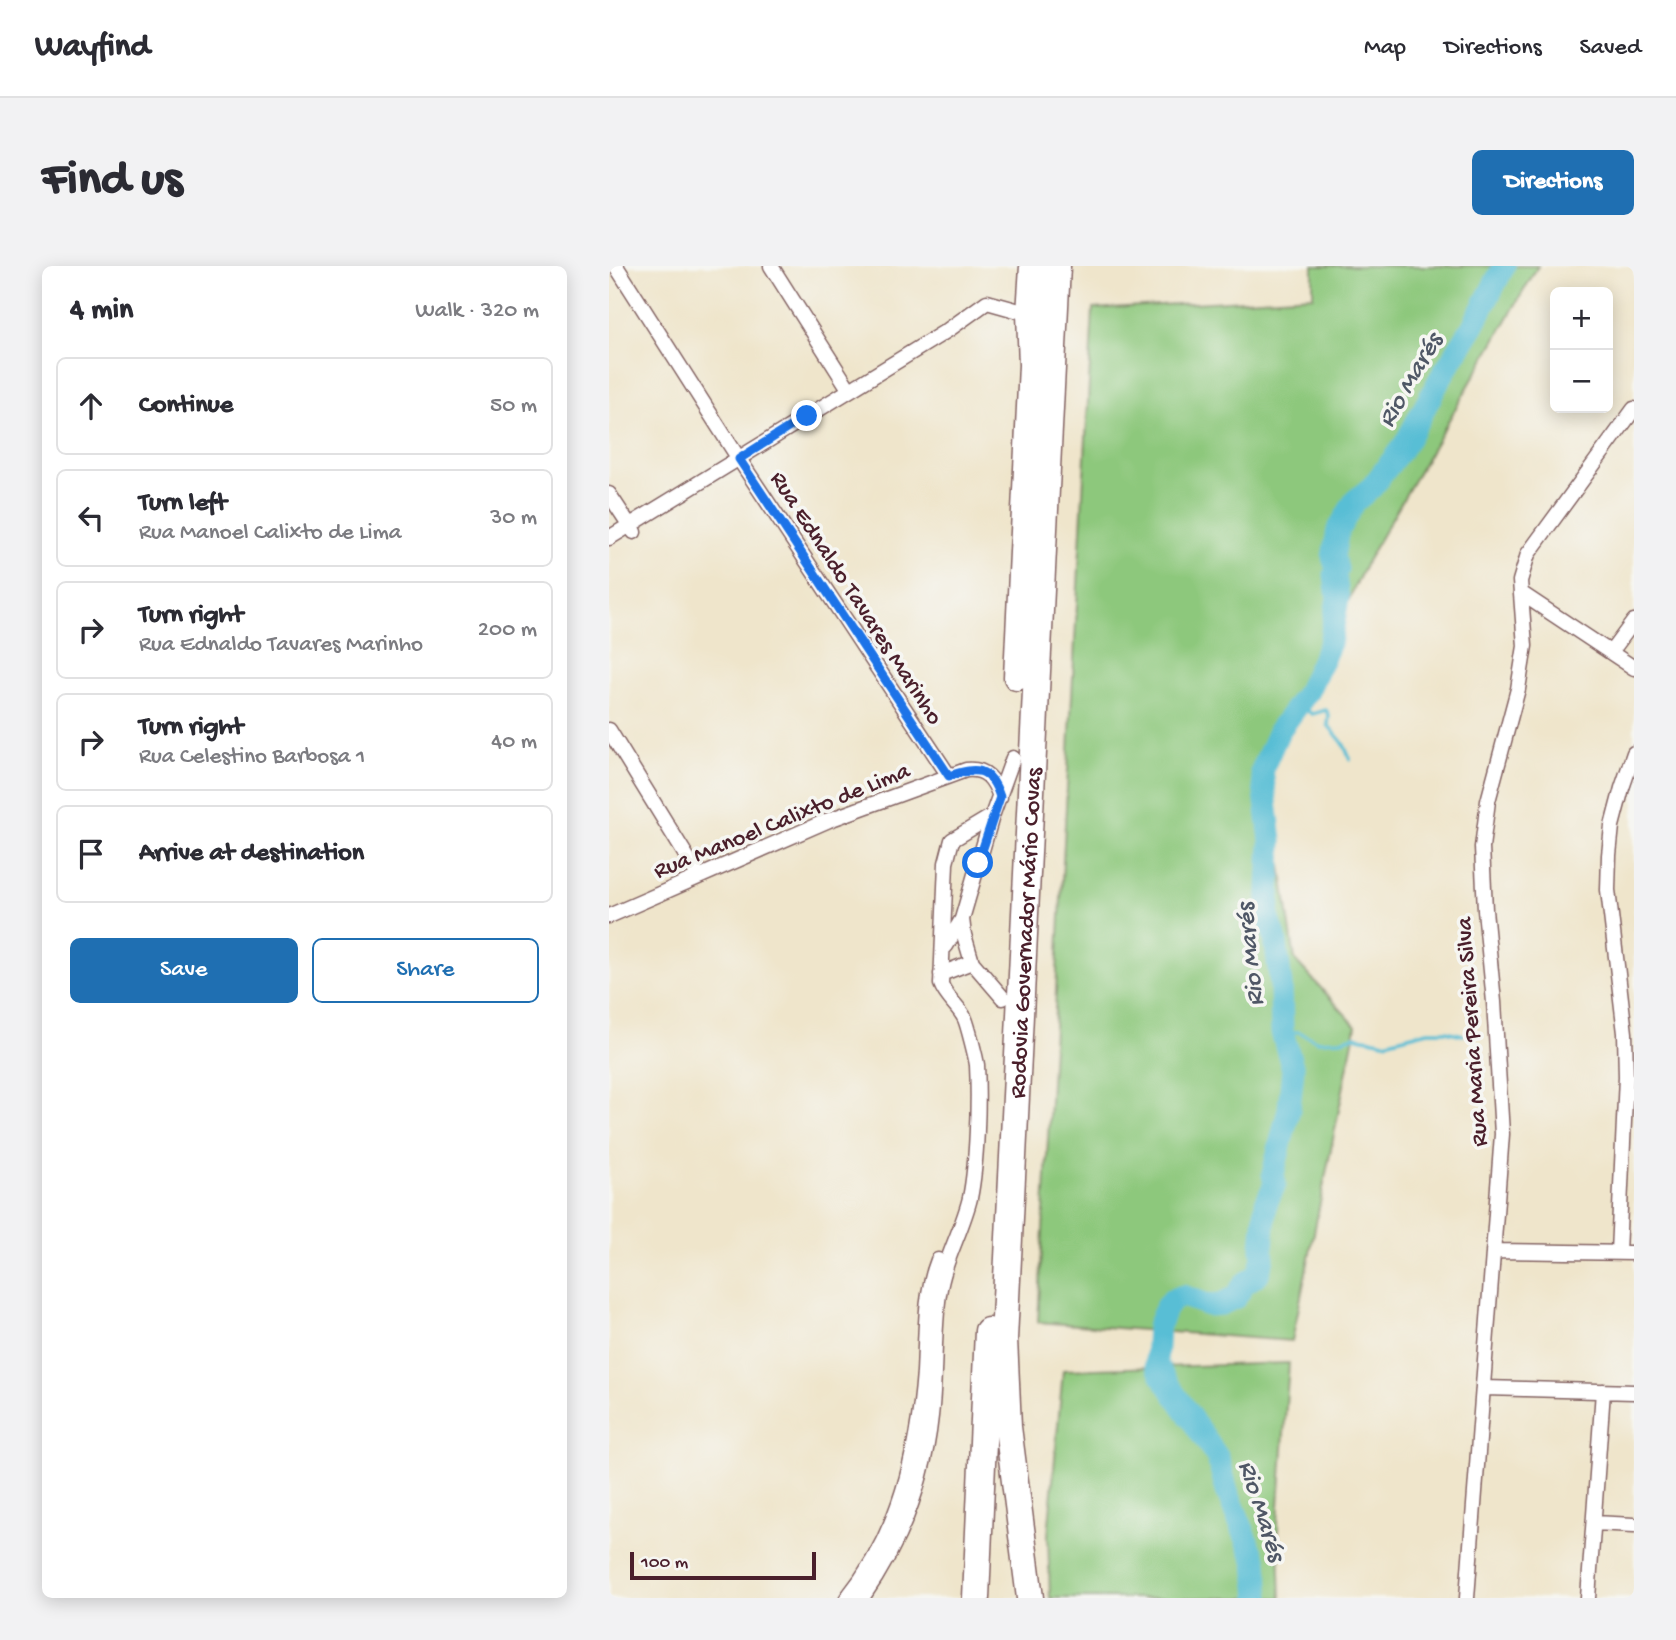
<!DOCTYPE html>
<meta charset="utf-8">
<style>
:root{--surface:#fff;--page:#f2f2f3;--text:#2b2b33;--muted:#7c7c81;--line:#e1e1e2;--accent:#1f6fb2}
body{margin:0;font-family:"Gochi Hand",sans-serif;background:var(--page);color:var(--text)}
.controls{position:absolute;right:21px;top:21px;display:grid;overflow:hidden;border-radius:10px;box-shadow:0 4px 18px #0003}
.controls button{width:63px;height:63px;display:grid;place-items:center;padding:0;border:0;border-bottom:2px solid var(--line);background:var(--surface);color:var(--text);font:35px sans-serif}
.scale{position:absolute;left:21px;bottom:18px;width:186px;box-sizing:border-box;padding-left:7px;border:4px solid #4a1f2b;border-top:0;font-size:19px;line-height:24px;white-space:nowrap;color:#4a1f2b;-webkit-text-stroke:5px #f6f6f2;paint-order:stroke}
.stop{position:absolute;width:21px;height:21px;margin:-16px;border:5px solid #1a73e8;border-radius:50%;background:#fff}
.stop.end{background:#1a73e8;border-color:#fff;box-shadow:0 2px 7px #0008}
.list{margin:0;padding:0;list-style:none}
h2{display:flex;justify-content:space-between;align-items:center;height:91px;margin:0;padding:0 28px;font-size:30px}
h2 small{font-size:23px;font-weight:400;color:var(--muted)}
.list li{display:grid;grid-template-columns:46px 1fr auto;gap:21px;align-items:center;box-sizing:border-box;height:98px;margin:0 14px 14px;padding:0 14px;border:2px solid var(--line);border-radius:10px}
.list b{display:block;font-size:26px;white-space:nowrap}
.list p{margin:0;font-size:23px;white-space:nowrap;color:var(--muted)}
.list em{font-size:23px;font-style:normal;color:var(--muted)}
.actions{display:flex;gap:14px;padding:21px 28px}
.actions a{flex:1;padding:16px 0;border:2px solid var(--accent);border-radius:10px;text-align:center;font-size:24px;color:var(--accent)}
.actions .main{background:var(--accent);color:#fff}
.icon{flex:none;width:38px;height:38px;fill:none;stroke:currentColor;stroke-width:2;stroke-linecap:round;stroke-linejoin:round}
.map{position:relative;flex:none;width:1025px;height:1332px;overflow:hidden;border-radius:10px}
header{display:flex;align-items:center;gap:42px;box-sizing:border-box;height:98px;padding:0 35px;background:var(--surface);border-bottom:2px solid var(--line)}
header strong{font-size:33px}
nav{display:flex;gap:38px;margin-inline-start:auto;font-size:24px}
.intro{display:flex;align-items:center;justify-content:space-between;box-sizing:border-box;height:168px;padding:0 42px}
h1{margin:0;font-size:49px}
.button{padding:18px 32px;border-radius:10px;background:var(--accent);color:#fff;font-size:24px;font-weight:700}
main{display:flex;gap:42px;padding:0 42px}
aside{flex:1;background:var(--surface);border-radius:10px;box-shadow:0 4px 18px #0003}
.map>svg:first-child{display:block}
.green{fill:#8dc87c;stroke:#6c7454;stroke-width:2}
.lines{fill:none;stroke-linecap:round;stroke-linejoin:round}
.stream{stroke:#58bed5;stroke-width:3.5}
.river{stroke:#58bed5;stroke-width:23}
.street-casing{stroke:#846463;stroke-width:17}
.highway-casing{stroke:#846463;stroke-width:29}
.street{stroke:#fff;stroke-width:14}
.highway{stroke:#fff;stroke-width:26}
.route{stroke:#1a73e8;stroke-width:9}
.labels{text-anchor:middle;stroke-width:7;stroke-linejoin:round;paint-order:stroke}
.street-label{font-size:24px;fill:#4a1f2b;stroke:#f6f6f2}
.water-label{font-size:26px;font-style:italic;fill:#4f5766;stroke:#f6f6f2}
</style>
<header>
<strong>Wayfind</strong>
<nav><a>Map</a><a>Directions</a><a>Saved</a></nav>
</header>
<div class="intro"><h1>Find us</h1><a class="button">Directions</a></div>
<main>
<aside>
<h2>4 min<small>Walk · 320 m</small></h2>
<ul class="list">
<li><svg class="icon" aria-label="ahead" viewBox="0 0 24 24"><path d="M12 20V5M6 11l6-6 6 6"/></svg><div><b>Continue</b></div><em>50 m</em></li>
<li><svg class="icon" aria-label="left" viewBox="0 0 24 24"><path d="M17 20v-9H6M10 6l-5 5 5 5"/></svg><div><b>Turn left</b><p>Rua Manoel Calixto de Lima</p></div><em>30 m</em></li>
<li><svg class="icon" aria-label="right" viewBox="0 0 24 24"><path d="M7 20v-9h11M14 6l5 5-5 5"/></svg><div><b>Turn right</b><p>Rua Ednaldo Tavares Marinho</p></div><em>200 m</em></li>
<li><svg class="icon" aria-label="right" viewBox="0 0 24 24"><path d="M7 20v-9h11M14 6l5 5-5 5"/></svg><div><b>Turn right</b><p>Rua Celestino Barbosa 1</p></div><em>40 m</em></li>
<li><svg class="icon" aria-label="arrive" viewBox="0 0 24 24"><path d="M6 21V4h12l-3 4 3 4H6"/></svg><div><b>Arrive at destination</b></div></li>
</ul>
<div class="actions"><a class="main">Save</a><a>Share</a></div>
</aside>
<div class="map">
<svg width="1025" height="1332" viewBox="0 0 1025 1332">
<rect width="100%" height="100%" fill="#f6f6f2"/>
<filter id="ink" filterUnits="userSpaceOnUse"><feTurbulence type="fractalNoise" baseFrequency=".0143" numOctaves="2"/><feDisplacementMap in="SourceGraphic" scale="14" xChannelSelector="R" yChannelSelector="G"/><feConvolveMatrix kernelMatrix="1 2 1 2 8 2 1 2 1" color-interpolation-filters="sRGB"/></filter>
<filter id="wash" filterUnits="userSpaceOnUse"><feTurbulence type="fractalNoise" baseFrequency=".00686" numOctaves="4" result="noise"/><feDisplacementMap in="SourceGraphic" scale="28" xChannelSelector="R" yChannelSelector="G"/><feGaussianBlur stdDeviation="1.57" result="paint"/><feColorMatrix in="noise" values="0 0 0 0 0 0 0 0 0 0 0 0 0 0 0 0 0 1.4 0 .05"/><feComposite in="paint" operator="in"/></filter>
<g filter="url(#wash)">
<rect width="100%" height="100%" fill="#efe5cb"/>
<path class="green" d="M 704,0 L 929,0 L 757,297 L 658,507 L 686,694 L 747,760 L 683,1075 L 429,1056 L 484,43 L 704,30 Z
M 680,1097 L 669,1254 L 672,1332 L 441,1332 L 439,1269 L 454,1104 Z"/>
<g class="lines">
<path class="stream" d="M 689,439 L 703,448 L 717,444 L 720,449 L 719,459 L 734,477 L 741,493
M 676,772 L 683,766 L 690,766 L 709,775 L 732,774 L 745,770 L 776,776 L 819,765 L 837,765 L 854,769"/>
<path class="river" d="M 650,1332 L 647,1296 L 618,1225 L 609,1192 L 554,1111 L 547,1097 L 549,1061 L 557,1041 L 563,1034 L 574,1030 L 599,1039 L 612,1038 L 627,1031 L 635,1018 L 649,1008 L 654,992 L 653,982 L 657,937 L 666,918 L 664,908 L 680,843 L 684,803 L 673,766 L 672,719 L 666,671 L 659,651 L 662,575 L 653,504 L 670,465 L 699,425 L 721,377 L 729,332 L 726,309 L 728,303 L 724,291 L 729,264 L 746,235 L 763,221 L 796,178 L 832,111 L 864,60 L 895,0"/>
</g>
</g>
<g filter="url(#ink)">
<g class="lines">
<g class="street-casing">
<path id="street" d="M 7,0 L 130,193 L 340,510
M 162,0 L 240,123
M 0,228 L 25,266
M 0,272 L 339,64 L 378,36 L 421,48
M 912,327 L 1025,402
M 1002,386 L 1025,355
M 0,464 L 89,609
M 0,650 L 220,554 L 357,504 C 377,502 385,513 391,531
M 353,653 L 355,669 L 363,696 L 394,732
M 337,680 L 353,653 L 383,550 L 404,492
M 332,708 L 363,696
M 884,985 L 1025,987
M 1009,986 L 1017,811 L 1016,767 L 999,624 L 1000,589 L 1003,560 L 1013,522 L 1025,487
M 875,1122 L 1025,1126
M 985,1257 L 1025,1259
M 238,1332 C 290,1268 309,1187 315,1106 C 317,1069 315,1029 329,994
M 253,1332 C 291,1278 315,1216 322,1150 C 327,1109 324,1068 330,1028 C 335,994 353,965 361,932 C 368,897 370,836 368,799 C 367,792 359,760 356,753 C 350,740 337,732 332,718 L 337,597 L 343,574 L 383,550
M 858,1332 L 893,868 L 885,736 L 876,644 L 873,581 L 879,535 L 909,423 L 916,380 L 911,315 L 919,288 L 1025,143
M 979,1332 L 994,1125"/>
</g>
<g class="highway-casing">
<g id="highway">
<path d="M 408,411 L 423,99 L 421,48 L 424,0"/>
<path d="M 367,1332 L 379,1065"/>
<path id="s1" d="M 421,1332 L 399,1161 L 395,1073 L 448,0"/>
</g>
</g>
<use href="#street" class="street"/>
<use href="#highway" class="highway"/>
</g>
</g>
<g class="lines" filter="url(#ink)">
<path class="route" d="M 198,150 L 130,193 L 340,510 C 367,501 381,500 391,531 L 369,597"/>
</g>
<g class="labels">
<g class="street-label">
<text transform="translate(249 331) rotate(57)" y="8">Rua Ednaldo Tavares Marinho</text>
<text transform="translate(172 553) rotate(-22)" y="8">Rua Manoel Calixto de Lima</text>
<text dy="8" stroke="none"><textPath href="#s1" startOffset="667">Rodovia Governador Mário Covas</textPath></text>
<text transform="translate(861 766) rotate(-94)" y="8">Rua Maria Pereira Silva</text>
</g>
<g class="water-label">
<text transform="translate(799 113) rotate(-60)" y="9">Rio Marés</text>
<text transform="translate(639 689) rotate(-96)" y="9">Rio Marés</text>
<text transform="translate(655 1244) rotate(72)" y="9">Rio Marés</text>
</g>
</g>
</svg>
<div class="controls">
<button>+</button>
<button>−</button>
</div>
<div class="scale">100 m</div>
<div class="stop" style="left:369px;top:597px"></div>
<div class="stop end" style="left:198px;top:150px"></div>
</div>
</main>
